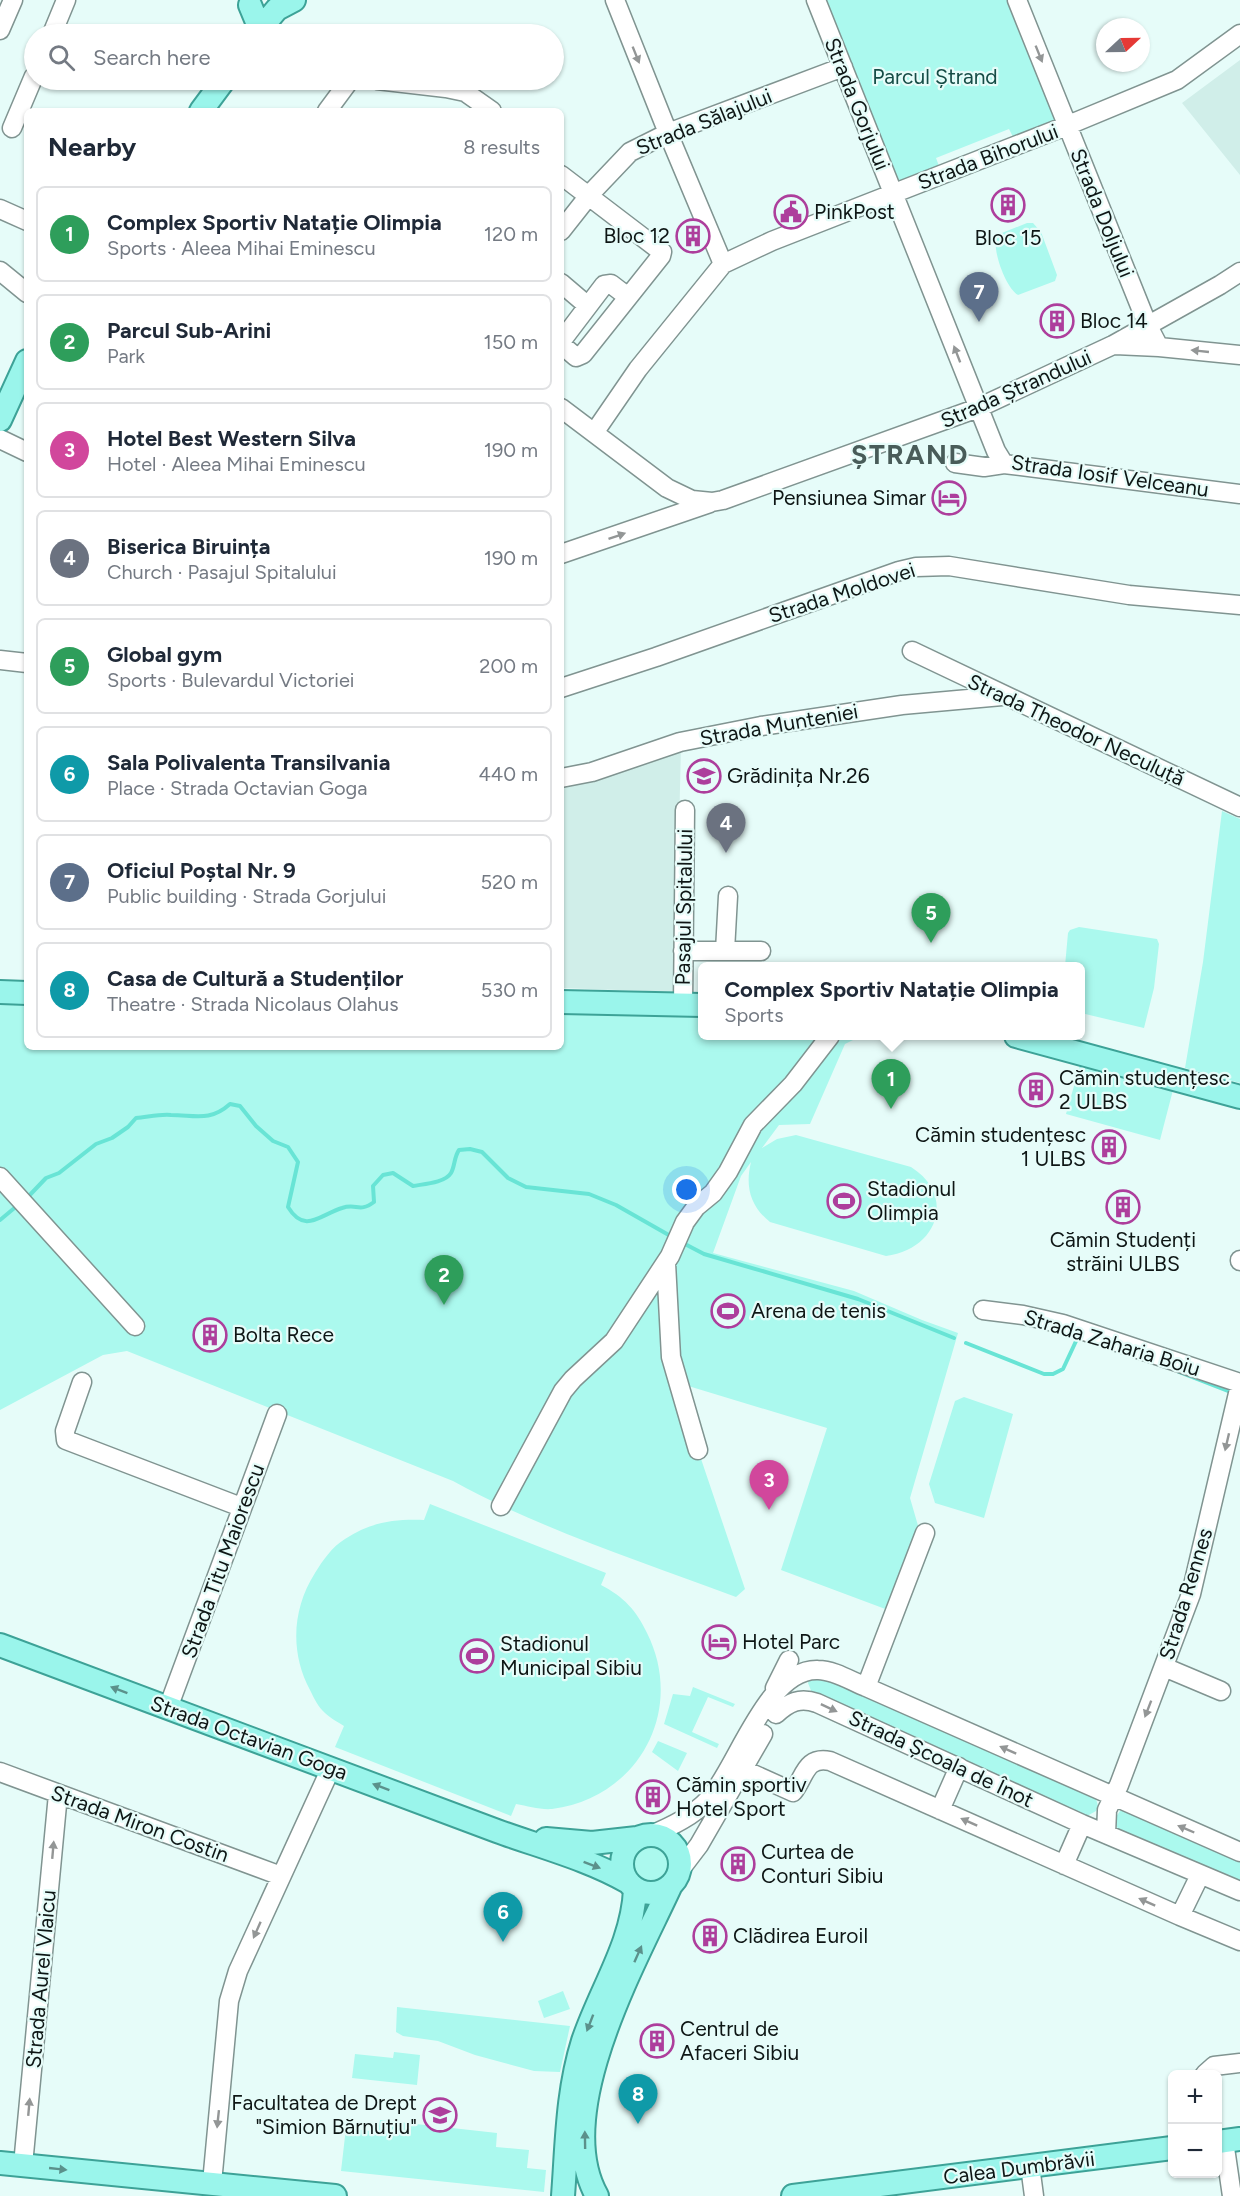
<!DOCTYPE html>
<meta charset="utf-8">
<style>
:root{--surface:#fff;--page:#f2f2f3;--text:#1f2937;--muted:#747a83;--line:#e0e1e3;--accent:#111827}
body{margin:0;font-family:Figtree,sans-serif;background:var(--page);color:var(--text)}
.controls{position:absolute;right:18px;bottom:18px;display:grid;overflow:hidden;border-radius:9px;box-shadow:0 2px 4px #0004}
.controls button{width:54px;height:54px;display:grid;place-items:center;padding:0;border:0;border-bottom:2px solid var(--line);background:var(--surface);color:var(--text);font:30px sans-serif}
.compass{position:absolute;left:1096px;top:18px;width:54px;height:54px;border-radius:50%;background:var(--surface);box-shadow:0 2px 4px #0004;rotate:68deg}
.you{position:absolute;left:687px;top:1190px;width:21px;height:21px;margin:-15px;border:4px solid #fff;border-radius:50%;background:#1a73e8;box-shadow:0 0 0 9px #1a73e833}
.badge{display:grid;place-items:center;width:39px;height:39px;border-radius:50%;background:var(--accent);color:#fff;font-size:20px;font-weight:700}
.pin{position:absolute;translate:-50% -50px;filter:drop-shadow(0 2px 3px #0008)}
.pin::after{content:'';position:absolute;top:32px;width:21px;height:18px;background:inherit;clip-path:polygon(0 0,100% 0,50% 100%)}
.popup{position:absolute;left:698px;top:962px;width:387px;height:78px;box-sizing:border-box;display:grid;place-content:center;border-radius:9px;background:var(--surface);filter:drop-shadow(0 2px 4px #0005);font-size:20px;white-space:nowrap;color:var(--muted)}
.popup b{font-size:22px;color:var(--text)}
.popup::after{content:'';position:absolute;left:50%;top:100%;margin-left:-12px;border:12px solid transparent;border-top-color:var(--surface)}
.list{margin:0;padding:0;list-style:none}
h2{display:flex;justify-content:space-between;align-items:center;height:78px;margin:0;padding:0 24px;font-size:26px}
h2 small{font-size:20px;font-weight:400;color:var(--muted)}
.list li{display:grid;grid-template-columns:39px 1fr auto;gap:18px;align-items:center;box-sizing:border-box;height:96px;margin:0 12px 12px;padding:0 12px;border:2px solid var(--line);border-radius:9px}
.list b{display:block;font-size:22px;white-space:nowrap}
.list p{margin:0;font-size:20px;white-space:nowrap;color:var(--muted)}
.list em{font-size:20px;font-style:normal;color:var(--muted)}
.icon{flex:none;width:33px;height:33px;fill:none;stroke:currentColor;stroke-width:2;stroke-linecap:round;stroke-linejoin:round}
.map{position:relative;flex:none;width:1240px;height:2196px;overflow:hidden}
.search{position:absolute;background:var(--surface);box-shadow:0 2px 4px #0004;left:24px;top:24px;width:540px;height:66px;display:flex;align-items:center;gap:15px;box-sizing:border-box;padding:0 21px;border-radius:33px;color:var(--muted);font-size:22px}
.panel{position:absolute;background:var(--surface);box-shadow:0 2px 4px #0004;left:24px;top:108px;width:540px;height:942px;border-radius:9px}
.map>svg:first-child{display:block}
.built{fill:#d0eee9}
.green{fill:#abf9ee}
.lines{fill:none;stroke-linecap:round;stroke-linejoin:round}
.stream{stroke:#68e4d5;stroke-width:4}
.minor-casing{stroke:#809491;stroke-width:21}
.major-casing{stroke:#3da297;stroke-width:26}
.minor{stroke:#fff;stroke-width:18}
.major{stroke:#9af5eb;stroke-width:22}
.oneway{fill:#939696}
.oneway2{fill:#5b918b}
.labels{text-anchor:middle;stroke-width:4.5;stroke-linejoin:round;paint-order:stroke}
.park-label{font-size:21px;fill:#154c46;stroke:#e6fcf9}
.street-label{font-size:21px;fill:#0e1615;stroke:#e6fcf9}
.poi-label{font-size:21px;fill:#0e1615;stroke:#e6fcf9;text-anchor:start}
.district-label{font-size:27px;font-weight:bold;letter-spacing:1.5px;fill:#495c59;stroke:#e6fcf9}
</style>
<div class="map">
<svg width="1240" height="2196" viewBox="0 0 1240 2196">
<rect width="100%" height="100%" fill="#e6fcf9"/>
<path class="built" d="M 1240,60 L 1240,175 L 1182,103 Z
M 681,747 L 675,992 L 561,988 L 561,784 Z"/>
<path class="green" d="M 824,0 L 1009,0 L 1056,121 L 1013,137 L 1009,129 L 936,158 L 939,166 L 897,184 Z
M 1027,223 L 1033,223 L 1041,232 L 1057,275 L 1055,281 L 1018,295 C 1006,288 991,249 997,235 Z
M 1222,811 L 1240,819 L 1240,1083 L 1185,1068 L 1203,962 Z
M 1079,927 L 1157,939 L 1159,944 L 1154,988 L 1144,1028 L 1081,1013 L 1080,1016 L 1080,966 L 1065,966 L 1068,933 L 1070,930 Z
M 0,992 L 27,993 L 27,1047 L 561,1047 L 561,1002 L 702,1005 L 702,1036 L 857,1036 L 857,1038 L 845,1044 L 810,1124 L 779,1125 L 762,1148 L 777,1139 L 796,1135 L 911,1167 C 957,1196 937,1250 886,1256 L 770,1222 C 750,1206 745,1186 751,1162 L 741,1176 L 713,1253 L 854,1291 L 922,1320 L 958,1333 L 910,1498 L 919,1529 L 888,1610 L 781,1570 L 827,1428 L 685,1385 L 698,1450 L 745,1589 L 736,1597 C 643,1562 540,1529 453,1481 L 127,1351 L 103,1355 L 0,1410 Z
M 1080,1065 L 1173,1090 L 1160,1140 L 1066,1114 Z
M 964,1397 L 1013,1414 L 984,1518 L 935,1503 L 929,1484 L 955,1401 Z
M 430,1504 L 606,1573 L 601,1585 C 624,1597 636,1610 647,1633 C 686,1711 638,1798 552,1809 C 540,1810 528,1806 516,1804 L 511,1816 L 335,1747 L 344,1726 C 338,1722 330,1718 325,1713 C 318,1707 314,1698 310,1690 C 290,1653 292,1609 315,1573 C 323,1560 332,1547 345,1539 C 371,1522 394,1519 424,1520 Z
M 820,1673 L 1095,1795 L 1098,1806 L 1096,1811 L 1087,1816 L 812,1693 L 808,1683 L 809,1678 Z
M 693,1687 L 735,1704 L 733,1707 L 708,1697 L 692,1732 L 719,1744 L 717,1748 L 664,1724 L 673,1694 L 690,1696 Z
M 658,1741 L 687,1753 L 678,1771 L 652,1752 Z
M 1125,1810 L 1240,1860 L 1240,1881 L 1118,1829 L 1114,1820 L 1120,1811 Z
M633 1864a18 18 0 1 1 36 0a18 18 0 1 1-36 0Z
M 563,1991 L 570,2009 L 544,2018 L 538,2001 Z
M 397,2007 L 570,2026 L 560,2072 L 534,2071 L 475,2055 L 438,2041 L 403,2036 L 396,2032 Z
M 394,2052 L 420,2055 L 417,2085 L 352,2078 L 355,2054 L 393,2058 Z
M 380,2120 L 497,2133 L 496,2147 L 529,2150 L 527,2168 L 546,2170 L 544,2192 L 341,2171 L 346,2128 L 378,2132 Z"/>
<g class="lines">
<path class="stream" d="M 26,1199 L 46,1178 L 59,1173 L 96,1144 L 112,1138 L 128,1127 L 136,1118 C 148,1117 159,1114 171,1115 C 195,1115 210,1122 230,1104 L 240,1106 L 256,1126 L 273,1141 L 288,1147 L 298,1162 L 288,1207 C 305,1235 321,1214 342,1208 C 357,1203 359,1213 374,1202 L 373,1186 L 383,1175 L 393,1173 L 413,1186 C 423,1184 445,1183 451,1173 C 455,1166 454,1157 459,1150 L 470,1149 L 482,1152 L 508,1178 L 526,1187 L 589,1194 L 616,1205 L 674,1238
M 0,1220 L 18,1205
M 683,1243 L 704,1254 L 858,1299 L 954,1338
M 966,1343 L 1044,1374 L 1053,1374 L 1063,1369 L 1077,1339 L 1082,1336
M 1179,1372 L 1228,1391"/>
<g class="minor-casing">
<path id="minor" d="M 615,0 L 668,133 L 723,264
M 816,0 L 996,451 L 1004,464 L 1240,494
M 1017,0 L 1148,326 L 1159,347
M 0,30 L 13,0
M 52,34 L 66,0
M 377,80 L 446,88 L 465,92 L 492,111
M 327,111 L 350,80
M 12,128 L 34,76
M 561,175 L 662,252 L 661,256 L 583,354 L 576,357 L 563,346 L 563,339 L 604,285 L 611,284 L 628,297
M 0,209 L 27,221
M 561,231 L 591,193 L 630,152 L 668,133 L 843,67
M 0,271 L 27,293
M 561,283 L 588,306
M 1115,345 L 1159,347 L 1240,355
M 561,408 L 667,488 L 692,500 L 712,502 L 723,500 L 978,408 L 1113,345 L 1220,285 L 1240,272
M 594,433 L 638,369 L 723,264 L 772,241 L 1066,126 L 1177,80 L 1240,34
M 0,439 L 27,452
M 955,463 L 984,467 L 1004,464
M 561,554 L 710,503
M 912,651 L 1240,807
M 0,660 L 27,663
M 561,688 L 656,657 L 899,571 L 916,567 L 949,566 L 1129,595 L 1240,605
M 561,778 L 592,772 L 680,742 L 761,726 L 902,705 L 1002,696
M 683,951 L 761,951
M 725,951 L 728,896
M 683,1004 L 685,810
M 0,1177 L 135,1326
M 1240,1261 L 1240,1260
M 666,1263 L 671,1357 L 698,1450
M 983,1310 L 1023,1315 L 1063,1324 L 1240,1383
M 82,1382 L 65,1431 L 66,1440 L 241,1507
M 501,1506 L 563,1391 L 573,1379 L 614,1341 L 670,1256 L 685,1222 L 696,1207 L 713,1193 L 728,1172 L 753,1125 L 793,1084 L 830,1036
M 1164,1667 L 1221,1691
M 866,1687 L 925,1533
M 775,1688 L 789,1660
M 168,1708 L 277,1414
M 776,1714 C 789,1702 800,1697 817,1703 L 1082,1824 L 1240,1891
M 744,1770 L 793,1792 C 805,1777 805,1756 830,1761 L 1180,1916 L 1240,1941
M 0,1772 L 281,1876
M 940,1810 L 959,1767
M 1106,1834 L 1107,1810 L 1119,1785 L 1191,1594 L 1240,1385
M 651,1835 C 672,1826 693,1816 709,1799 C 738,1766 767,1668 818,1670 C 834,1670 851,1681 866,1687 L 1240,1852
M 1064,1865 L 1082,1824
M 680,1870 L 699,1845 L 763,1734
M 1180,1916 L 1200,1875
M 1205,2074 L 1214,2066 L 1240,2063
M 1224,2141 L 1232,2196
M 23,2165 L 58,1794
M 1030,2166 L 1034,2196
M 212,2183 L 229,2001 L 238,1971 L 331,1768"/>
</g>
<g class="major-casing">
<path id="major" d="M 250,5 L 260,29
M 256,34 L 277,9 L 294,0
M 201,111 L 224,80
M 0,420 L 27,361
M 0,992 L 27,993
M 561,1002 L 702,1005
M 1016,1036 L 1240,1097
M 0,1645 L 497,1831 C 541,1847 588,1859 628,1882
M622 1864a29 29 0 1 1 58 0a29 29 0 1 1-58 0Z
M 546,1839 L 592,1843 L 637,1838
M 1218,2142 L 1240,2139
M 0,2163 L 335,2196
M 563,2196 C 567,2143 567,2092 583,2041 C 600,1990 633,1943 635,1889
M 597,2196 C 550,2113 635,1963 670,1887
M 793,2196 L 1172,2148"/>
</g>
<use href="#minor" class="minor"/>
<use href="#major" class="major"/>
</g>
<defs><path id="oneway-solid" d="M-6-.8H1V-3.2L6.5 0L1 3.2V.8H-6Z" transform="scale(1.5)"/></defs>
<g class="oneway">
<use href="#oneway-solid" transform="translate(1039 54) rotate(68)"/>
<use href="#oneway-solid" transform="translate(636 55) rotate(68)"/>
<use href="#oneway-solid" transform="translate(1200 351) rotate(-174)"/>
<use href="#oneway-solid" transform="translate(957 354) rotate(-111)"/>
<use href="#oneway-solid" transform="translate(617 536) rotate(-19)"/>
<use href="#oneway-solid" transform="translate(1227 1442) rotate(103)"/>
<use href="#oneway-solid" transform="translate(829 1708) rotate(25)"/>
<use href="#oneway-solid" transform="translate(1148 1709) rotate(111)"/>
<use href="#oneway-solid" transform="translate(1008 1750) rotate(-156)"/>
<use href="#oneway-solid" transform="translate(969 1822) rotate(-156)"/>
<use href="#oneway-solid" transform="translate(1186 1829) rotate(-157)"/>
<use href="#oneway-solid" transform="translate(53 1850) rotate(-85)"/>
<use href="#oneway-solid" transform="translate(1147 1902) rotate(-156)"/>
<use href="#oneway-solid" transform="translate(257 1930) rotate(114)"/>
<use href="#oneway-solid" transform="translate(29 2107) rotate(-85)"/>
<use href="#oneway-solid" transform="translate(218 2119) rotate(96)"/>
</g>
<g class="oneway2">
<use href="#oneway-solid" transform="translate(119 1690) rotate(-159)"/>
<use href="#oneway-solid" transform="translate(381 1787) rotate(-159)"/>
<use href="#oneway-solid" transform="translate(592 1865) rotate(21)"/>
<use href="#oneway-solid" transform="translate(638 1954) rotate(-66)"/>
<use href="#oneway-solid" transform="translate(590 2023) rotate(111)"/>
<use href="#oneway-solid" transform="translate(585 2140) rotate(-91)"/>
<use href="#oneway-solid" transform="translate(58 2169) rotate(6)"/>
</g>
<defs>
<g id="building-ring" transform="scale(1.725)"><circle r="9.5" fill="#e6fcf9" stroke="#ad3e9c" stroke-width="1.5"/><path d="M-4-6H4V6H1V3H-1V6H-4ZM-2.5-4.3h1.7v1.8h-1.7ZM.8-4.3h1.7v1.8H.8ZM-2.5-1h1.7V.8h-1.7ZM.8-1h1.7V.8H.8Z" fill="#ad3e9c"/></g>
<g id="civic-ring" transform="scale(1.725)"><circle r="9.5" fill="#e6fcf9" stroke="#ad3e9c" stroke-width="1.5"/><path d="M-.6-6.5H3V-4.5H.6V-3L4-1V1h2V6H-6V1h2V-1L-.6-3ZM-1.2 2.5V6h2.4V2.5Z" fill="#ad3e9c"/></g>
<g id="hotel-ring" transform="scale(1.725)"><circle r="9.5" fill="#e6fcf9" stroke="#ad3e9c" stroke-width="1.5"/><path d="M-6-4.5h1.5V1H6V5H4.5V3h-9V5H-6ZM-4 0a1.8 1.8 0 1 1 3.6 0ZM.5 0V-2.5h3Q6-2.5 6 0Z" fill="#ad3e9c"/></g>
<g id="school-ring" transform="scale(1.725)"><circle r="9.5" fill="#e6fcf9" stroke="#ad3e9c" stroke-width="1.5"/><path d="M0-5L7-2L0 1L-7-2ZM-4 1L0 2.5L4 1V4Q0 6-4 4Z" fill="#ad3e9c"/></g>
<g id="stadium-ring" transform="scale(1.725)"><circle r="9.5" fill="#e6fcf9" stroke="#ad3e9c" stroke-width="1.5"/><path d="M0-5a6.5 5 0 1 0 0 10a6.5 5 0 1 0 0-10ZM-3.5-1.8h7v3.6h-7Z" fill="#ad3e9c"/></g>
<g id="university-ring" transform="scale(1.725)"><circle r="9.5" fill="#e6fcf9" stroke="#ad3e9c" stroke-width="1.5"/><path d="M0-5L7-2L0 1L-7-2ZM-4 1L0 2.5L4 1V4Q0 6-4 4Z" fill="#ad3e9c"/></g>
</defs>
<g fill-rule="evenodd">
<use href="#building-ring" x="1008" y="205"/>
<use href="#civic-ring" x="791" y="212"/>
<use href="#building-ring" x="693" y="236"/>
<use href="#building-ring" x="1057" y="321"/>
<use href="#hotel-ring" x="949" y="498"/>
<use href="#school-ring" x="704" y="776"/>
<use href="#building-ring" x="1036" y="1090"/>
<use href="#building-ring" x="1109" y="1147"/>
<use href="#stadium-ring" x="844" y="1201"/>
<use href="#building-ring" x="1123" y="1207"/>
<use href="#stadium-ring" x="728" y="1311"/>
<use href="#building-ring" x="210" y="1335"/>
<use href="#hotel-ring" x="719" y="1642"/>
<use href="#stadium-ring" x="477" y="1656"/>
<use href="#building-ring" x="653" y="1797"/>
<use href="#building-ring" x="738" y="1864"/>
<use href="#building-ring" x="710" y="1936"/>
<use href="#building-ring" x="657" y="2041"/>
<use href="#university-ring" x="440" y="2115"/>
</g>
<g class="labels">
<g class="park-label">
<text x="935" y="84">Parcul Ștrand</text>
</g>
<g class="street-label">
<text transform="translate(857 104) rotate(68)" y="7">Strada Gorjului</text>
<text transform="translate(704 122) rotate(-22)" y="7">Strada Sălajului</text>
<text transform="translate(988 157) rotate(-21)" y="7">Strada Bihorului</text>
<text transform="translate(1102 213) rotate(68)" y="7">Strada Doljului</text>
<text transform="translate(1016 389) rotate(-24)" y="7">Strada Ștrandului</text>
<text transform="translate(1110 476) rotate(8)" y="7">Strada Iosif Velceanu</text>
<text transform="translate(842 593) rotate(-18)" y="7">Strada Moldovei</text>
<text transform="translate(779 725) rotate(-10)" y="7">Strada Munteniei</text>
<text transform="translate(1076 730) rotate(25)" y="7">Strada Theodor Neculuță</text>
<text transform="translate(684 907) rotate(-89)" y="7">Pasajul Spitalului</text>
<text transform="translate(1112 1343) rotate(17)" y="7">Strada Zaharia Boiu</text>
<text transform="translate(223 1561) rotate(-70)" y="7">Strada Titu Maiorescu</text>
<text transform="translate(1186 1594) rotate(-73)" y="7">Strada Rennes</text>
<text transform="translate(249 1738) rotate(20)" y="7">Strada Octavian Goga</text>
<text transform="translate(941 1759) rotate(25)" y="7">Strada Școala de Înot</text>
<text transform="translate(140 1824) rotate(20)" y="7">Strada Miron Costin</text>
<text transform="translate(41 1979) rotate(-85)" y="7">Strada Aurel Vlaicu</text>
<text transform="translate(1019 2168) rotate(-7)" y="7">Calea Dumbrăvii</text>
</g>
<g class="poi-label">
<text x="814" y="219">PinkPost</text>
<text x="670" y="243" text-anchor="end">Bloc 12</text>
<text x="1008" y="245" text-anchor="middle">Bloc 15</text>
<text x="1080" y="328">Bloc 14</text>
<text x="926" y="505" text-anchor="end">Pensiunea Simar</text>
<text x="727" y="783">Grădinița Nr.26</text>
<text x="1059" y="1085">Cămin studențesc<tspan x="1059" dy="24">2 ULBS</tspan></text>
<text x="1086" y="1142" text-anchor="end">Cămin studențesc<tspan x="1086" dy="24">1 ULBS</tspan></text>
<text x="867" y="1196">Stadionul<tspan x="867" dy="24">Olimpia</tspan></text>
<text x="1123" y="1247" text-anchor="middle">Cămin Studenți<tspan x="1123" dy="24">străini ULBS</tspan></text>
<text x="751" y="1318">Arena de tenis</text>
<text x="233" y="1342">Bolta Rece</text>
<text x="742" y="1649">Hotel Parc</text>
<text x="500" y="1651">Stadionul<tspan x="500" dy="24">Municipal Sibiu</tspan></text>
<text x="676" y="1792">Cămin sportiv<tspan x="676" dy="24">Hotel Sport</tspan></text>
<text x="761" y="1859">Curtea de<tspan x="761" dy="24">Conturi Sibiu</tspan></text>
<text x="733" y="1943">Clădirea Euroil</text>
<text x="680" y="2036">Centrul de<tspan x="680" dy="24">Afaceri Sibiu</tspan></text>
<text x="417" y="2110" text-anchor="end">Facultatea de Drept<tspan x="417" dy="24">"Simion Bărnuțiu"</tspan></text>
</g>
<g class="district-label">
<text x="910" y="464">ȘTRAND</text>
</g>
</g>
</svg>
<div class="controls">
<button>+</button>
<button>−</button>
</div>
<svg class="compass" viewBox="-18 -18 36 36"><path d="M0-13l5 13h-10z" fill="#e53935"/><path d="M0 13l5-13h-10z" fill="#747a83"/></svg>
<div class="you"></div>
<div class="pin badge" style="left:891px;top:1109px;background:#2e9e5b">1</div>
<div class="popup"><b>Complex Sportiv Natație Olimpia</b>Sports</div>
<div class="pin badge" style="left:444px;top:1305px;background:#2e9e5b">2</div>
<div class="pin badge" style="left:769px;top:1510px;background:#d1479c">3</div>
<div class="pin badge" style="left:726px;top:853px;background:#6b7280">4</div>
<div class="pin badge" style="left:931px;top:943px;background:#2e9e5b">5</div>
<div class="pin badge" style="left:503px;top:1942px;background:#0f9aa8">6</div>
<div class="pin badge" style="left:979px;top:322px;background:#5c6f8a">7</div>
<div class="pin badge" style="left:638px;top:2124px;background:#0f9aa8">8</div>
<div class="search"><svg class="icon" aria-label="search" viewBox="0 0 24 24"><circle cx="10" cy="10" r="6"/><path d="M15 15l6 6"/></svg>Search here</div>
<section class="panel">
<h2>Nearby<small>8 results</small></h2>
<ul class="list">
<li><span class="badge" style="background:#2e9e5b">1</span><div><b>Complex Sportiv Natație Olimpia</b><p>Sports · Aleea Mihai Eminescu</p></div><em>120 m</em></li>
<li><span class="badge" style="background:#2e9e5b">2</span><div><b>Parcul Sub-Arini</b><p>Park</p></div><em>150 m</em></li>
<li><span class="badge" style="background:#d1479c">3</span><div><b>Hotel Best Western Silva</b><p>Hotel · Aleea Mihai Eminescu</p></div><em>190 m</em></li>
<li><span class="badge" style="background:#6b7280">4</span><div><b>Biserica Biruința</b><p>Church · Pasajul Spitalului</p></div><em>190 m</em></li>
<li><span class="badge" style="background:#2e9e5b">5</span><div><b>Global gym</b><p>Sports · Bulevardul Victoriei</p></div><em>200 m</em></li>
<li><span class="badge" style="background:#0f9aa8">6</span><div><b>Sala Polivalenta Transilvania</b><p>Place · Strada Octavian Goga</p></div><em>440 m</em></li>
<li><span class="badge" style="background:#5c6f8a">7</span><div><b>Oficiul Poștal Nr. 9</b><p>Public building · Strada Gorjului</p></div><em>520 m</em></li>
<li><span class="badge" style="background:#0f9aa8">8</span><div><b>Casa de Cultură a Studenților</b><p>Theatre · Strada Nicolaus Olahus</p></div><em>530 m</em></li>
</ul>
</section>
</div>
